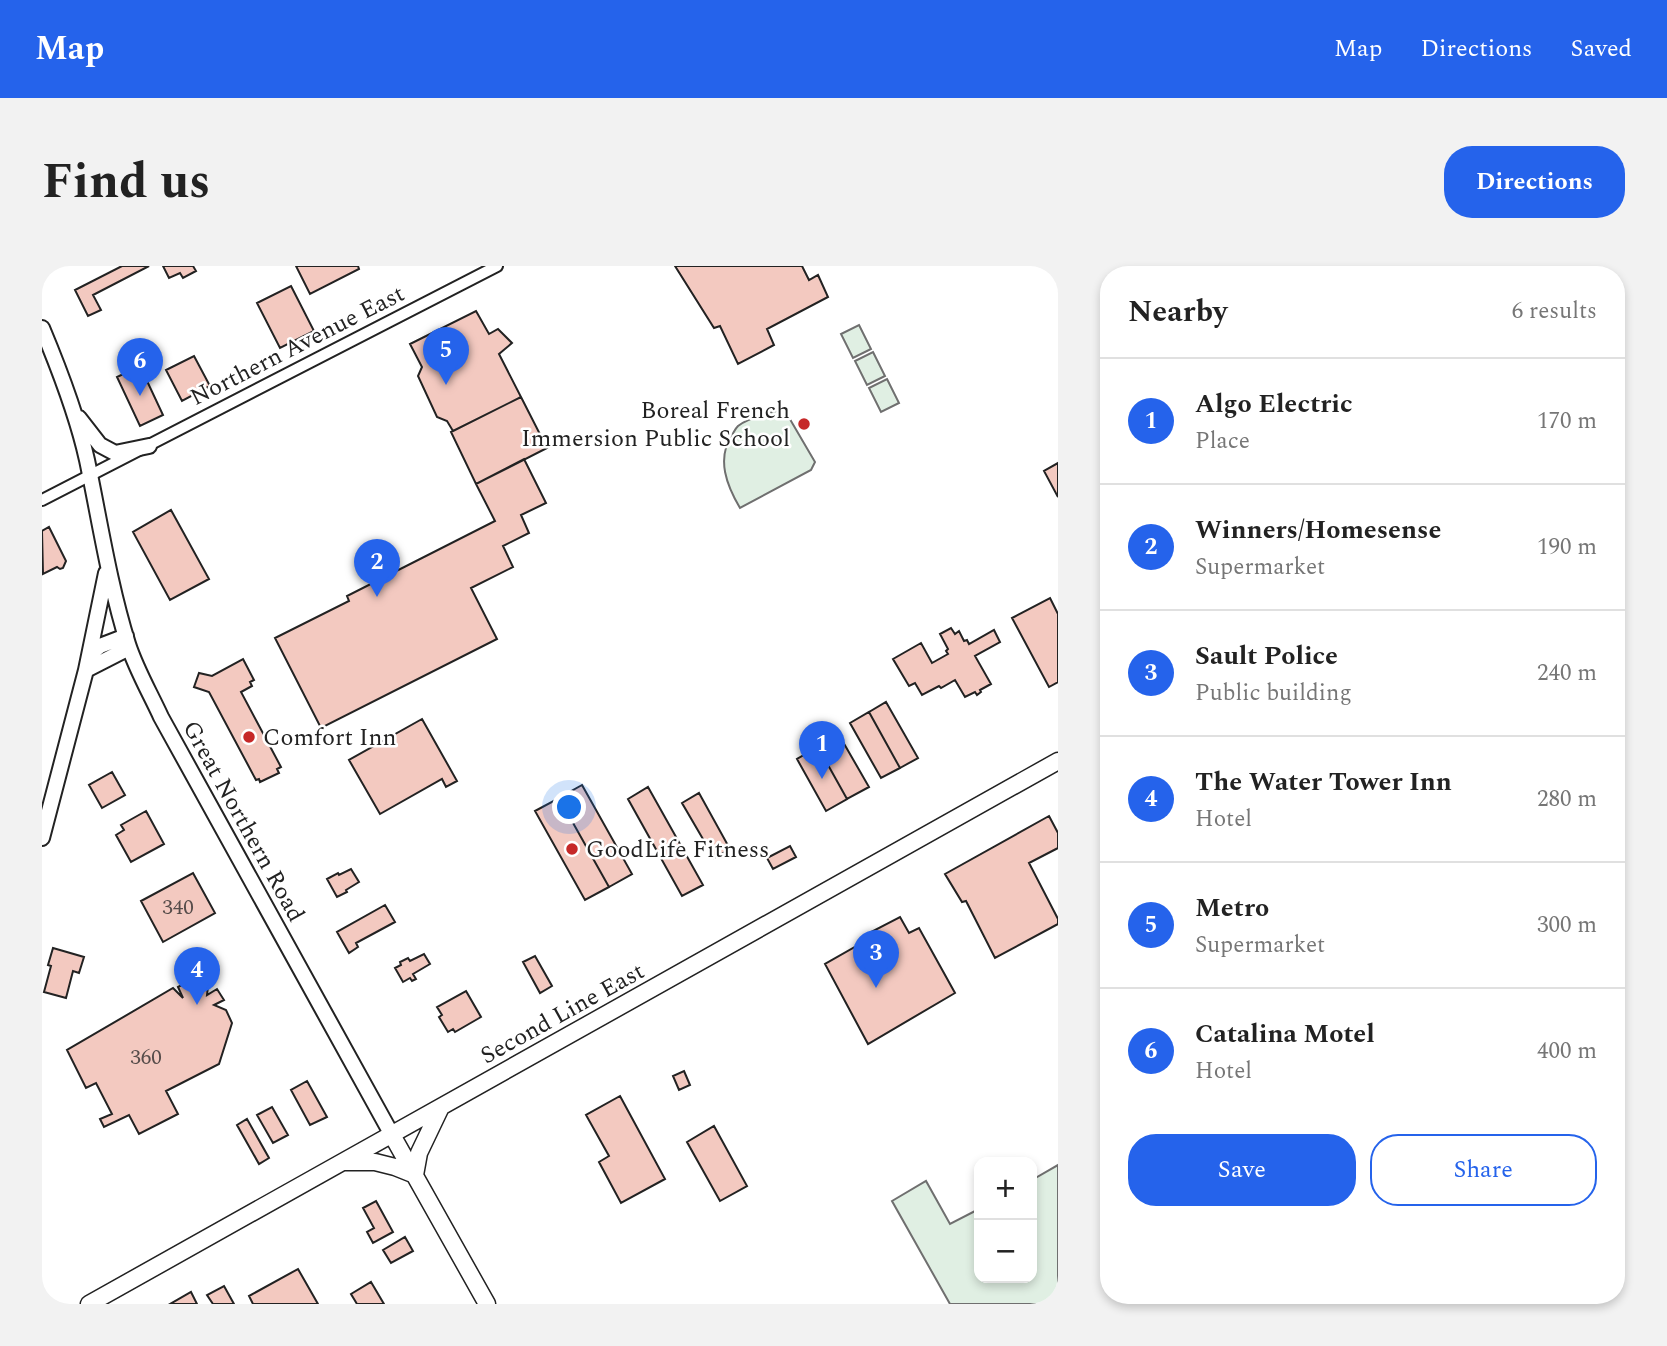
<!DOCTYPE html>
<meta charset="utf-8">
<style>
:root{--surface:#fff;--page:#f2f2f2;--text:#222;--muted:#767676;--line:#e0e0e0;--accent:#2563eb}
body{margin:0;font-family:Spectral,serif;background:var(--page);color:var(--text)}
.controls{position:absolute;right:21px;bottom:21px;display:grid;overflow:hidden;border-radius:14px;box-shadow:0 4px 10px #0003}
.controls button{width:63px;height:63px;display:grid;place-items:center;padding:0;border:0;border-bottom:2px solid var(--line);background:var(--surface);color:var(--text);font:35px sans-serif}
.you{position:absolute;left:528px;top:542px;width:24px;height:24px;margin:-18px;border:5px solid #fff;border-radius:50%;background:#1a73e8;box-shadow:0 0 0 10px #1a73e833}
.badge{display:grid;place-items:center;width:46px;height:46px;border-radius:50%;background:var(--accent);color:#fff;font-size:23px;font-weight:700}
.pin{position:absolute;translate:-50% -58px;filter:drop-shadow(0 2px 4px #0008)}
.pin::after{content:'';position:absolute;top:37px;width:24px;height:21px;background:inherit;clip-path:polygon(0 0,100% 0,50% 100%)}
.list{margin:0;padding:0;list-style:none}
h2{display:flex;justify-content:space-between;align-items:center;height:91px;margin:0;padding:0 28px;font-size:30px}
h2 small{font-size:23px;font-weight:400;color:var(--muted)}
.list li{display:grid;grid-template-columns:46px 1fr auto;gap:21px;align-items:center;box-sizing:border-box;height:126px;padding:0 28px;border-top:2px solid var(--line)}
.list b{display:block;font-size:26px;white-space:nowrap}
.list p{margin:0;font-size:23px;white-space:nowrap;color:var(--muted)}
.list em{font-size:23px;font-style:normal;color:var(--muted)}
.actions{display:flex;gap:14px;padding:21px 28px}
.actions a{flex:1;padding:16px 0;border:2px solid var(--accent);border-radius:28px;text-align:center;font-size:24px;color:var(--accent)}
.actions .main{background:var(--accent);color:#fff}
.map{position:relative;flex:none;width:1016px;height:1038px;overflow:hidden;border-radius:28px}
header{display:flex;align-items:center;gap:42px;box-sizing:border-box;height:98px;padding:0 35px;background:var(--accent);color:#fff}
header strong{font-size:33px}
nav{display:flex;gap:38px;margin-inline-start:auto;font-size:24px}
.intro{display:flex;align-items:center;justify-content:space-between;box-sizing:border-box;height:168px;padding:0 42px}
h1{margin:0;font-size:49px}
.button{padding:18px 32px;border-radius:28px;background:var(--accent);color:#fff;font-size:24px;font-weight:700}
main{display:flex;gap:42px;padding:0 42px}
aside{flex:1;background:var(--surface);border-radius:28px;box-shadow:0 4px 10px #0003}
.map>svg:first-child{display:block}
.green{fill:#e0efe3;stroke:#6f6f6f;stroke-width:2}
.building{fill:#f3c9c0;stroke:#222;stroke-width:2}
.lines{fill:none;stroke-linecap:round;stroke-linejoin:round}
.minor-casing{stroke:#222;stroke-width:14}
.major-casing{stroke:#222;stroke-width:18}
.highway-casing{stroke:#222;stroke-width:19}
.minor{stroke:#fff;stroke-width:10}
.major{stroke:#fff;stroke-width:14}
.highway{stroke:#fff;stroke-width:16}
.poi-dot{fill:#c62828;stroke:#fff;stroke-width:2.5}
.labels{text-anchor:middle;stroke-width:5;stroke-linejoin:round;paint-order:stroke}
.number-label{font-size:21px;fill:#564c4a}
.street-label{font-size:24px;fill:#222;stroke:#fff}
.poi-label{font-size:24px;fill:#222;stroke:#fff;text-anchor:start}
</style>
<header>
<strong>Map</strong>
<nav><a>Map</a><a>Directions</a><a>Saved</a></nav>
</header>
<div class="intro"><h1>Find us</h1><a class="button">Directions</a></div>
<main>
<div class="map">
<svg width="1016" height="1038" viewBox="0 0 1016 1038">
<rect width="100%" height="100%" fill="#fff"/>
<path class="green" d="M 817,59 L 829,83 L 811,92 L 799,68 Z
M 831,86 L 843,110 L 825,119 L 813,95 Z
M 845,113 L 857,137 L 839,146 L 827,122 Z
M 742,143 L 773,196 L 769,204 L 698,242 C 685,220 674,193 690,169 C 692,166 693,163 696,160 C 705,152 730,146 742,143 Z
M 1016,899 L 1016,1038 L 908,1038 L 850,935 L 884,915 L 908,958 L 937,943 L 937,1012 L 990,1012 L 990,914 Z"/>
<path class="building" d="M 80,0 L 107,0 L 51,29 L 59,44 L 46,50 L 33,24 Z
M 121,0 L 151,0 L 154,5 L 141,12 L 138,7 L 127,12 Z
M 254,0 L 316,0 L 317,3 L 268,28 Z
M 633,0 L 760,0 L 767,14 L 776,9 L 786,31 L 725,63 L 732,79 L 696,98 L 678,60 L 672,62 Z
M 249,20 L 272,65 L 238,82 L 215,37 Z
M 434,45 L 447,68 L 456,63 L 470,77 L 457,88 L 479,131 L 411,165 L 405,155 L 395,151 L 376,110 L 380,101 L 368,78 Z
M 152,90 L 168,120 L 140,135 L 124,104 Z
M 98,100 L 121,149 L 98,160 L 75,111 Z
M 479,131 L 505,182 L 434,218 L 409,166 Z
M 482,193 L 504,237 L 479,249 L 487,267 L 461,280 L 471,301 L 429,322 L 455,373 L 279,462 L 233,372 L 307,335 L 305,330 L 453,255 L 434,218 Z
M 1016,197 L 1016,231 L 1002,205 Z
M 129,244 L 167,313 L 128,334 L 91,266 Z
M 7,261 L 24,295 L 21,302 L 18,303 L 15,301 L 1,308 L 0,265 Z
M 1008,332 L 1016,348 L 1016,416 L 1007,421 L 970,352 Z
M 909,362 L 913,368 L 917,365 L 922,375 L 925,374 L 927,378 L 952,364 L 958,376 L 933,390 L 949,418 L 938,424 L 939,426 L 935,429 L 933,426 L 923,431 L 913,414 L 899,422 L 897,420 L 880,429 L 873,417 L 867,420 L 851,393 L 879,377 L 890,397 L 906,388 L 904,385 L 906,383 L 898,368 Z
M 201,393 L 212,414 L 208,416 L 210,420 L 199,426 L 239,501 L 235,503 L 237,507 L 218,516 L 217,513 L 214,514 L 167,426 L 152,421 L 157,407 L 170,410 Z
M 844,436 L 876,492 L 858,502 L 827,446 Z
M 827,446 L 858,502 L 839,512 L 808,457 Z
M 380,453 L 415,515 L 404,521 L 400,513 L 338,548 L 307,494 Z
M 797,469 L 827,521 L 805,533 L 776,481 Z
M 776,481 L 805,533 L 784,545 L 755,493 Z
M 70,506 L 83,529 L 60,542 L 47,519 Z
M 540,519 L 590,608 L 567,621 L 517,532 Z
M 606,521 L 661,619 L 640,630 L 586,533 Z
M 657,527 L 688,583 L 672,592 L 640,537 Z
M 517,532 L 567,621 L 543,634 L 493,545 Z
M 104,545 L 122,578 L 89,596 L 74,569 L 82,564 L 79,559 Z
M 1007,550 L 1016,567 L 1016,582 L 987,597 L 1016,653 L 1016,658 L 953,692 L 924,635 L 920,636 L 903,608 Z
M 748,580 L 754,591 L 731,603 L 725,592 Z
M 309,603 L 317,616 L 304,624 L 305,626 L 295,631 L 285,613 L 296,607 L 297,609 Z
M 151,607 L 173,647 L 121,676 L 99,635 Z
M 343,639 L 353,656 L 314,677 L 316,681 L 307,687 L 295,666 Z
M 858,651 L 867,667 L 877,662 L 913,727 L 826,778 L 783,698 L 832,670 L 829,666 Z
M 11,682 L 42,691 L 37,707 L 31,705 L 24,732 L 2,726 L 9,700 L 6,699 Z
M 382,688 L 388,698 L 371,708 L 374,713 L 370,715 L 368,712 L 361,716 L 353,702 L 359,699 L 358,696 L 366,692 L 368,695 Z
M 493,690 L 510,720 L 498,727 L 481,696 Z
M 164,706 L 167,712 L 165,729 L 175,723 L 182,734 L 172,739 L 184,744 L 190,757 L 177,798 L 124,825 L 136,848 L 97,868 L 87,849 L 62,861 L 58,853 L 70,848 L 54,817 L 44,822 L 25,784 L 131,722 L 141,732 L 136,721 Z
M 424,725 L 439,751 L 413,766 L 411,763 L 406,766 L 397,751 L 400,749 L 395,741 Z
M 642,805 L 648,819 L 637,824 L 631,810 Z
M 265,815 L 285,851 L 268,859 L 249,824 Z
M 578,830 L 623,913 L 579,937 L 557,896 L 567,890 L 544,849 Z
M 230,841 L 246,869 L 231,877 L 215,849 Z
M 205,853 L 227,892 L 217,898 L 195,859 Z
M 672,860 L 705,920 L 678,935 L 645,876 Z
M 334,935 L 351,966 L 331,977 L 325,966 L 332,962 L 321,942 Z
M 363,971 L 371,985 L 349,997 L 341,984 Z
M 256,1003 L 276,1038 L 211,1038 L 207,1030 Z
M 329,1016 L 342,1038 L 315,1038 L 309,1028 Z
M 182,1020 L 192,1038 L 171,1038 L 165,1029 Z
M 149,1026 L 155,1038 L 128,1038 Z"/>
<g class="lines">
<g class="minor-casing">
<path id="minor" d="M 0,234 L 455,0"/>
</g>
<g class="major-casing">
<path id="major" d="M 0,62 C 18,105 35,149 45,194 C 58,256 67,317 86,378 C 94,403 108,427 119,451 L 350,869
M 37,152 L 58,179 L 73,187 L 107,180
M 48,388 L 58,380 L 84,370
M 44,404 L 87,382
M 0,572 L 44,404 L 64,307"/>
</g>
<g class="highway-casing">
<path id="highway" d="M 350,869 L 445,1038
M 304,896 L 333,896 L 353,901 L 373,909
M 373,909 L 377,887 L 399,841
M 47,1038 L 1016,495"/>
</g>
<use href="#minor" class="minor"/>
<use href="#major" class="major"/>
<use href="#highway" class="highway"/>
</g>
<g class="poi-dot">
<circle cx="762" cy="158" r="7"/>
<circle cx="207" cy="471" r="7"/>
<circle cx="530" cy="583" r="7"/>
</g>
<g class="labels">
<g class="number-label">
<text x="136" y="648">340</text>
<text x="104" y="798">360</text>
</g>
<g class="street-label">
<text transform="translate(255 79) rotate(-27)" y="8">Northern Avenue East</text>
<text transform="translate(202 555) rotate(61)" y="8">Great Northern Road</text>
<text transform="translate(520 747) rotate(-29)" y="8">Second Line East</text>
</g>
<g class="poi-label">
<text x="748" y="152" text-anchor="end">Boreal French<tspan x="748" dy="28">Immersion Public School</tspan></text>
<text x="221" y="479">Comfort Inn</text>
<text x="544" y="591">GoodLife Fitness</text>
</g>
</g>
</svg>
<div class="controls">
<button>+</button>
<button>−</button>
</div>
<div class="you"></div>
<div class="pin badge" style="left:780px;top:513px">1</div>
<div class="pin badge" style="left:335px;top:331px">2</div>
<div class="pin badge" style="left:834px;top:722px">3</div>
<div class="pin badge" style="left:155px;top:739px">4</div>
<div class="pin badge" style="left:404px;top:119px">5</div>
<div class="pin badge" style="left:98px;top:130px">6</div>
</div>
<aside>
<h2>Nearby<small>6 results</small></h2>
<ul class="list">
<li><span class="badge">1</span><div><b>Algo Electric</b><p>Place</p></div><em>170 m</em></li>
<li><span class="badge">2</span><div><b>Winners/Homesense</b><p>Supermarket</p></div><em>190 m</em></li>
<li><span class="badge">3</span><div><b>Sault Police</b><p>Public building</p></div><em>240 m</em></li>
<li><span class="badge">4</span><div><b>The Water Tower Inn</b><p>Hotel</p></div><em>280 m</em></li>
<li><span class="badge">5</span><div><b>Metro</b><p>Supermarket</p></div><em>300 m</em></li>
<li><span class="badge">6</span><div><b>Catalina Motel</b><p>Hotel</p></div><em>400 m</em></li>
</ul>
<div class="actions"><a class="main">Save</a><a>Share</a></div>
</aside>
</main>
